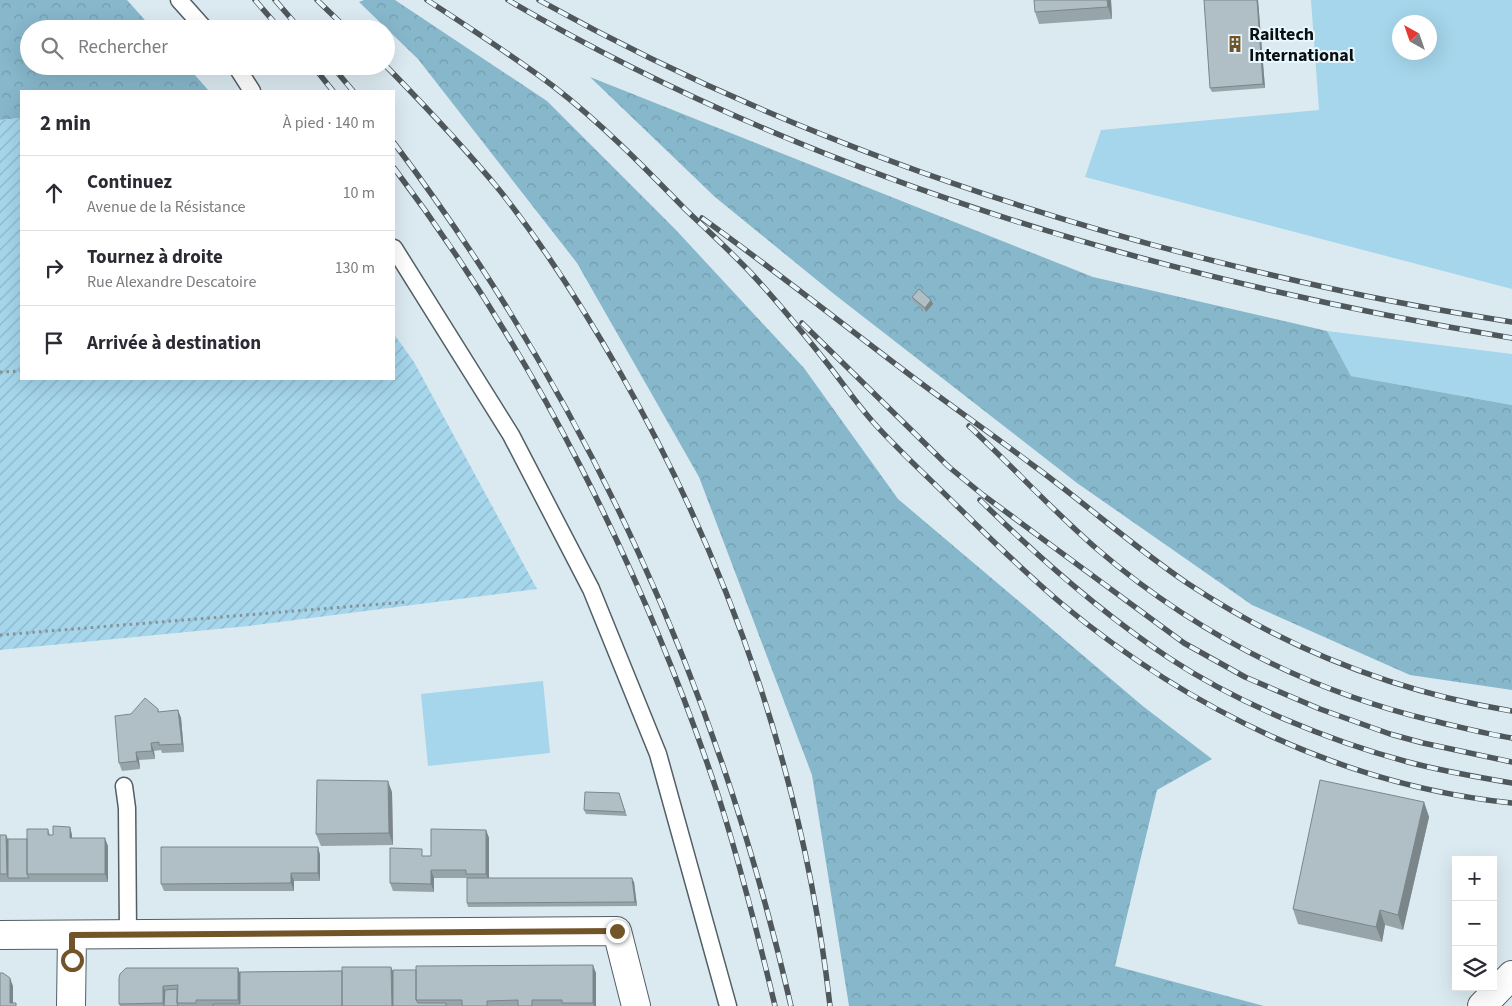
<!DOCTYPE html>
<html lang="fr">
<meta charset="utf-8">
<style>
:root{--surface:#fff;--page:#f7f7f7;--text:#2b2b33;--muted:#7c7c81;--line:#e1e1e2}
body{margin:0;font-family:"Source Sans 3",sans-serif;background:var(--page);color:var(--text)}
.controls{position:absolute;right:15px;bottom:15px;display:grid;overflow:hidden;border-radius:0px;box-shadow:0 5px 20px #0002}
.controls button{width:45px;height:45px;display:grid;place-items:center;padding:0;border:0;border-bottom:1px solid var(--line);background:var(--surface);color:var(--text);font:25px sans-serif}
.compass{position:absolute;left:1392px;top:15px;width:45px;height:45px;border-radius:50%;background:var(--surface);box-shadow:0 5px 20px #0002;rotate:320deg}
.stop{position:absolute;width:15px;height:15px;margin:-11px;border:4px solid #715428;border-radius:50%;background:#fff}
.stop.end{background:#715428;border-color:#fff;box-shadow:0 1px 5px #0008}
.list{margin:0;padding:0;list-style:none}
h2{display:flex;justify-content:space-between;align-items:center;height:65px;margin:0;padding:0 20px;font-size:21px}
h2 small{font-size:16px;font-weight:400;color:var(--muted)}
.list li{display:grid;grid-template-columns:32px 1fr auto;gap:15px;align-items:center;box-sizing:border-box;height:75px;padding:0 20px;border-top:1px solid var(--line)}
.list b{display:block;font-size:19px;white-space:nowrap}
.list p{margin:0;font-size:16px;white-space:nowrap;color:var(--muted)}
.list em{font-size:16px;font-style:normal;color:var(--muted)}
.icon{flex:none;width:28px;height:28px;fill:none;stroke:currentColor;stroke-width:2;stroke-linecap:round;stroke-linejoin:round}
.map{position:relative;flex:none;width:1512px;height:1006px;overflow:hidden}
.search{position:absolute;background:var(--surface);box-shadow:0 5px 20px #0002;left:20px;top:20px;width:375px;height:55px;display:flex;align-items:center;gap:12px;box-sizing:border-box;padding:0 18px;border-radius:28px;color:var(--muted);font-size:19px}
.panel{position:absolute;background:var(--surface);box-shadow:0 5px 20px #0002;left:20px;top:90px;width:375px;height:290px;border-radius:0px}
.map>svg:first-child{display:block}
.grass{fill:#a5d6eb;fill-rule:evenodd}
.forest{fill:url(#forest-crowns)}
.garden{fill:url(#garden-furrows)}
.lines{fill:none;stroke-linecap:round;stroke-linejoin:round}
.lane-casing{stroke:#525f65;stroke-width:19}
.street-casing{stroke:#525f65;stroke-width:30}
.path{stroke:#879297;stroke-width:3;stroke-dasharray:2.5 4;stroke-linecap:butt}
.lane{stroke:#fff;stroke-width:16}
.street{stroke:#fff;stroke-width:28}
.rail-casing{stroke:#4f575b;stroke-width:5.5}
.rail{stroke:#e8f7fe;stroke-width:4;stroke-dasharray:11;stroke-linecap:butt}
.wall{fill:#97a4a9}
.shaded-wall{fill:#7b868a}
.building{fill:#b0bfc5;stroke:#7b868a}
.route{stroke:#715428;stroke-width:6}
.labels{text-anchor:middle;stroke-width:4;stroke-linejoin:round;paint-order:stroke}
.poi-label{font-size:18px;font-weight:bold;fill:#0a0f11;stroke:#e8f7fe;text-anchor:start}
</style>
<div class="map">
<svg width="1512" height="1006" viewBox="0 0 1512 1006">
<defs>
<pattern id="forest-crowns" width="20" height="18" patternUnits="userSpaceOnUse" patternTransform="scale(1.25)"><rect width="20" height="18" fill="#87b7cb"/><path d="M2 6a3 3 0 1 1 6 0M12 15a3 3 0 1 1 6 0" fill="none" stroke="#739cad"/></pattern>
<pattern id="garden-furrows" width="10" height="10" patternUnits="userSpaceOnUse" patternTransform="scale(1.25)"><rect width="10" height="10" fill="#a5d6eb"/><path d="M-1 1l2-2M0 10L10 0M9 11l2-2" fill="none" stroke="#8db6c8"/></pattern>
</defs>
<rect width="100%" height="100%" fill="#dbeaf1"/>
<path class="grass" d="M 1311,0 L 1512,0 L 1512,289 L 1085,177 L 1101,130 L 1319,110 ZM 1400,22 L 1430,22 L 1430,52 L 1400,52 Z
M 1327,331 L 1512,354 L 1512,405 L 1351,376 Z
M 543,681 L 550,753 L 428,766 L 421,694 Z"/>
<path class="forest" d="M 0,0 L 127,0 L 153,29 L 29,29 L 29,66 L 187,66 L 209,91 L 21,91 L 21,118 L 0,120 Z
M 364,0 L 395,0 L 547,101 L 675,229 L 804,368 L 898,499 L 1144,707 L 1212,759 L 1157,790 L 1115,966 L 1264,1006 L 849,1006 L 812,775 L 699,477 L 577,263 L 418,59 L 359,2 Z
M 590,77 L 1093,277 L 1327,331 L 1351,376 L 1512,405 L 1512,690 L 1410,675 L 1252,605 L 1077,483 L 834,294 L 715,197 Z"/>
<path class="garden" d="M 21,118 L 21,379 L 394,379 L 394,334 L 414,362 L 537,589 L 249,626 L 0,650 L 0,120 Z"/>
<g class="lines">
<g class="lane-casing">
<path id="lane" d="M 179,0 L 205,29
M 236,66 L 252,91
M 394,248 L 511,435 L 591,589 L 658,754 L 728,1006
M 124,786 L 127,808 L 128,934"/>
</g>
<g class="street-casing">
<path id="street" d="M 0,935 L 617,931 L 636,1006
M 71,1006 L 72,935
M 1482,1006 L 1512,975"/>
</g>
<path class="path" d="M 0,372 L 21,371
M 0,635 L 406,602"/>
<use href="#lane" class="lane"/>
<use href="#street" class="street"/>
<g class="rail-casing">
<path id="rail" d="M 255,0 L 280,29
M 275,0 L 300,29
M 317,0 L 347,29
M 427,0 C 470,28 513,56 553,86 C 601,123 643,166 685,209 C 707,230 729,250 750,272 C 778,302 804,334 830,367 C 844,385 857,404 873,422 C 899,451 928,477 956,505 C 991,539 1025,573 1062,604 C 1190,710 1346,786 1512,803
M 508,0 C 813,179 1165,280 1512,338
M 539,0 C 783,136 1052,227 1324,287 C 1386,301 1449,312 1512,322
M 313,66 L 333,91
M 332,66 L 353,91
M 386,66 C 426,107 465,148 501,192 C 546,249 585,311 621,374 C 732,569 805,783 830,1006
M 394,143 C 590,403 718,689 791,1006
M 394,168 C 536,356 644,572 718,795 C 740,864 758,935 775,1006
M 702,218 C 773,269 841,323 910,375 C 951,406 993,435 1034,466 C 1086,504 1134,547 1187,583 C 1285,648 1396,692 1512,711
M 802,323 L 949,467 L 983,495 L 1184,643 L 1245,677 L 1320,709 L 1390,734 L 1423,743 L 1512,762
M 969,426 C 1012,466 1052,510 1097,549 C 1195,633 1309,691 1434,721 C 1460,727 1486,734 1512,738
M 980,500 C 1039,558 1100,612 1169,658 C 1237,703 1329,741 1408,762 C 1442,771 1477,777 1512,783"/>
</g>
<use href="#rail" class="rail"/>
</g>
<path class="wall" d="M 1111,0 L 1112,19 L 1039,24 L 1035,12 Z
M 1204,0 L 1258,0 L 1265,88 L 1212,92 L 1210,88 Z
M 912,297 L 931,300 L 933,304 L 926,312 L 913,301 Z
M 158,709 L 159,712 L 178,710 L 181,718 L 184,752 L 162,753 L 161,750 L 154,751 L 155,759 L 139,760 L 140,769 L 122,771 L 119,763 L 131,714 Z
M 392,792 L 393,845 L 321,846 L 316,834 Z
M 619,793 L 627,816 L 586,814 L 584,810 Z
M 1424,802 L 1429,817 L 1403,930 L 1385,925 L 1382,942 L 1298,924 L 1293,909 Z
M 70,827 L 72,835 L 72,838 L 108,846 L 108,882 L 0,882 L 0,835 L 6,835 L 8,839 L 27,839 L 48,829 L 50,835 L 53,835 Z
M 486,830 L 489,838 L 489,878 L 634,882 L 637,906 L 468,907 L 467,903 L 467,878 L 434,878 L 434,892 L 393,891 L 390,883 L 425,856 L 431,856 Z
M 318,847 L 320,855 L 320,881 L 294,881 L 294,891 L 164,891 L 161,884 Z
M 393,970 L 596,973 L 596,1006 L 120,1006 L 119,1004 L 119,978 L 240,972 Z"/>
<path class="shaded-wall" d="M 1107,0 L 1111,0 L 1112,19 L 1108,7 Z
M 1257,0 L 1258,0 L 1265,88 L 1263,84 Z
M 931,300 L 933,304 L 926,312 L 925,308 Z
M 178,710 L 181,718 L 184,752 L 182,744 Z
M 151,743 L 154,751 L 155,759 L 152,751 Z
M 136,752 L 139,760 L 140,769 L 137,761 Z
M 388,781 L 392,792 L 393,845 L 389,833 Z
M 1424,802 L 1429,817 L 1403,930 L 1398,915 Z
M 70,827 L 72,835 L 72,846 L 70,838 Z
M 486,830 L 489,838 L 489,882 L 486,874 Z
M 6,835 L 9,843 L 8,878 L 7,874 Z
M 105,838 L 108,846 L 108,882 L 105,874 Z
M 318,847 L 320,855 L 320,881 L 318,873 Z
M 431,870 L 434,878 L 434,892 L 431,884 Z
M 291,873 L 294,881 L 294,891 L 291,883 Z
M 632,878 L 634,882 L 637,906 L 635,902 Z
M 1380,910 L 1385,925 L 1382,942 L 1376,927 Z
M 593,965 L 596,973 L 596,1006 L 594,1006 L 593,1003 Z
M 391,967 L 394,974 L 395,1006 L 392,1006 Z
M 238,968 L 241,976 L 240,1006 L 238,1000 Z
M 10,978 L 13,986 L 13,1006 L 10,1003 Z
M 163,986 L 166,994 L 164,1006 L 163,1003 Z"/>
<path class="building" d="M 1034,0 L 1107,0 L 1108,7 L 1035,12 Z
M 1204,0 L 1257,0 L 1263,84 L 1210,88 Z
M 919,289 L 931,300 L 925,308 L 912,297 Z
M 145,698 L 158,709 L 158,712 L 178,710 L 182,744 L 159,745 L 159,742 L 151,743 L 152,751 L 136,752 L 137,761 L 119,763 L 115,716 L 131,714 Z
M 317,780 L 388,781 L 389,833 L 316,834 Z
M 1320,780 L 1424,802 L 1398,915 L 1380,910 L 1376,927 L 1293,909 Z
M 585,792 L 619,793 L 625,812 L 584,810 Z
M 53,826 L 70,827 L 70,838 L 105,838 L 105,874 L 27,874 L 27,829 L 48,829 L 48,835 L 53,835 Z
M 431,829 L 486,830 L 486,874 L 466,874 L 466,870 L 431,870 L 431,884 L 390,883 L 390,848 L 422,849 L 422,856 L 431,856 Z
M 0,835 L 6,835 L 7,874 L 0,874 Z
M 8,839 L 27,839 L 27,874 L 29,878 L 8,878 Z
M 161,847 L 318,847 L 318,873 L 291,873 L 291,883 L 161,884 Z
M 467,878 L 632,878 L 635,902 L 467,903 Z
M 593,965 L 593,1003 L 562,1003 L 562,1000 L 532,1000 L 532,1006 L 518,1006 L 518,1000 L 487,1001 L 487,1006 L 462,1006 L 462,1000 L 416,1000 L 416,966 Z
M 342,967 L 391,967 L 392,1006 L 342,1006 Z
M 126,968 L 238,968 L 238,1000 L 196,1000 L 196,1003 L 177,1003 L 178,985 L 163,986 L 163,1003 L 119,1004 L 119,978 L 120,974 Z
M 393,970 L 416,970 L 416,1000 L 418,1003 L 446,1003 L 446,1006 L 393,1006 Z
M 342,971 L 342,1006 L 213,1006 L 213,1004 L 240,1004 L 240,972 Z
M 0,973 L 3,973 L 10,978 L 10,1003 L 16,1003 L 16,1006 L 0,1006 Z
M 177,989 L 177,1003 L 178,1006 L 164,1006 L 165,990 Z"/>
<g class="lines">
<path class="route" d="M 72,960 L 72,935 L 617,931"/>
</g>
<defs>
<g id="building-bare" transform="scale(1.35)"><path d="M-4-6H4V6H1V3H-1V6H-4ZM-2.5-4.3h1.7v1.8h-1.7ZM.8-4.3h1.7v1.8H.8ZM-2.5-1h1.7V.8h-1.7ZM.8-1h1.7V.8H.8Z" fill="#715428" stroke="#e8f7fe" stroke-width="2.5" paint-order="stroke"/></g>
</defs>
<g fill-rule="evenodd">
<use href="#building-bare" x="1235" y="44"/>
</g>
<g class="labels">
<g class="poi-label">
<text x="1249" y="40">Railtech<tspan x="1249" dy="21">International</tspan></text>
</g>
</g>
</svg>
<div class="controls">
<button>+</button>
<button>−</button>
<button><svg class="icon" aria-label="layers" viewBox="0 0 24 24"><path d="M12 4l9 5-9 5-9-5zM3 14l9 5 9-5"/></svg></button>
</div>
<svg class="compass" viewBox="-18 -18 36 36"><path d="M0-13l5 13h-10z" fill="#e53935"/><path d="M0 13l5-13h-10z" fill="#7c7c81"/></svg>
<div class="stop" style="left:72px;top:960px"></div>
<div class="stop end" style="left:617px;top:931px"></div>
<div class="search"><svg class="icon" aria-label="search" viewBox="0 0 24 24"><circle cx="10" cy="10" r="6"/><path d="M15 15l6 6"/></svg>Rechercher</div>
<section class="panel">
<h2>2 min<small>À pied · 140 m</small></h2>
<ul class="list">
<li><svg class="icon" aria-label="ahead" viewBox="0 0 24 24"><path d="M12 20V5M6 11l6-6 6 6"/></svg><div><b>Continuez</b><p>Avenue de la Résistance</p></div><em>10 m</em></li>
<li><svg class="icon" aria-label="right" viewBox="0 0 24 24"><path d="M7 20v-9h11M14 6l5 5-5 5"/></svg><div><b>Tournez à droite</b><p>Rue Alexandre Descatoire</p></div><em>130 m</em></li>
<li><svg class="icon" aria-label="arrive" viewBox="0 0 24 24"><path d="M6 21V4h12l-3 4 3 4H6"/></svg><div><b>Arrivée à destination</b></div></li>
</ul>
</section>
</div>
